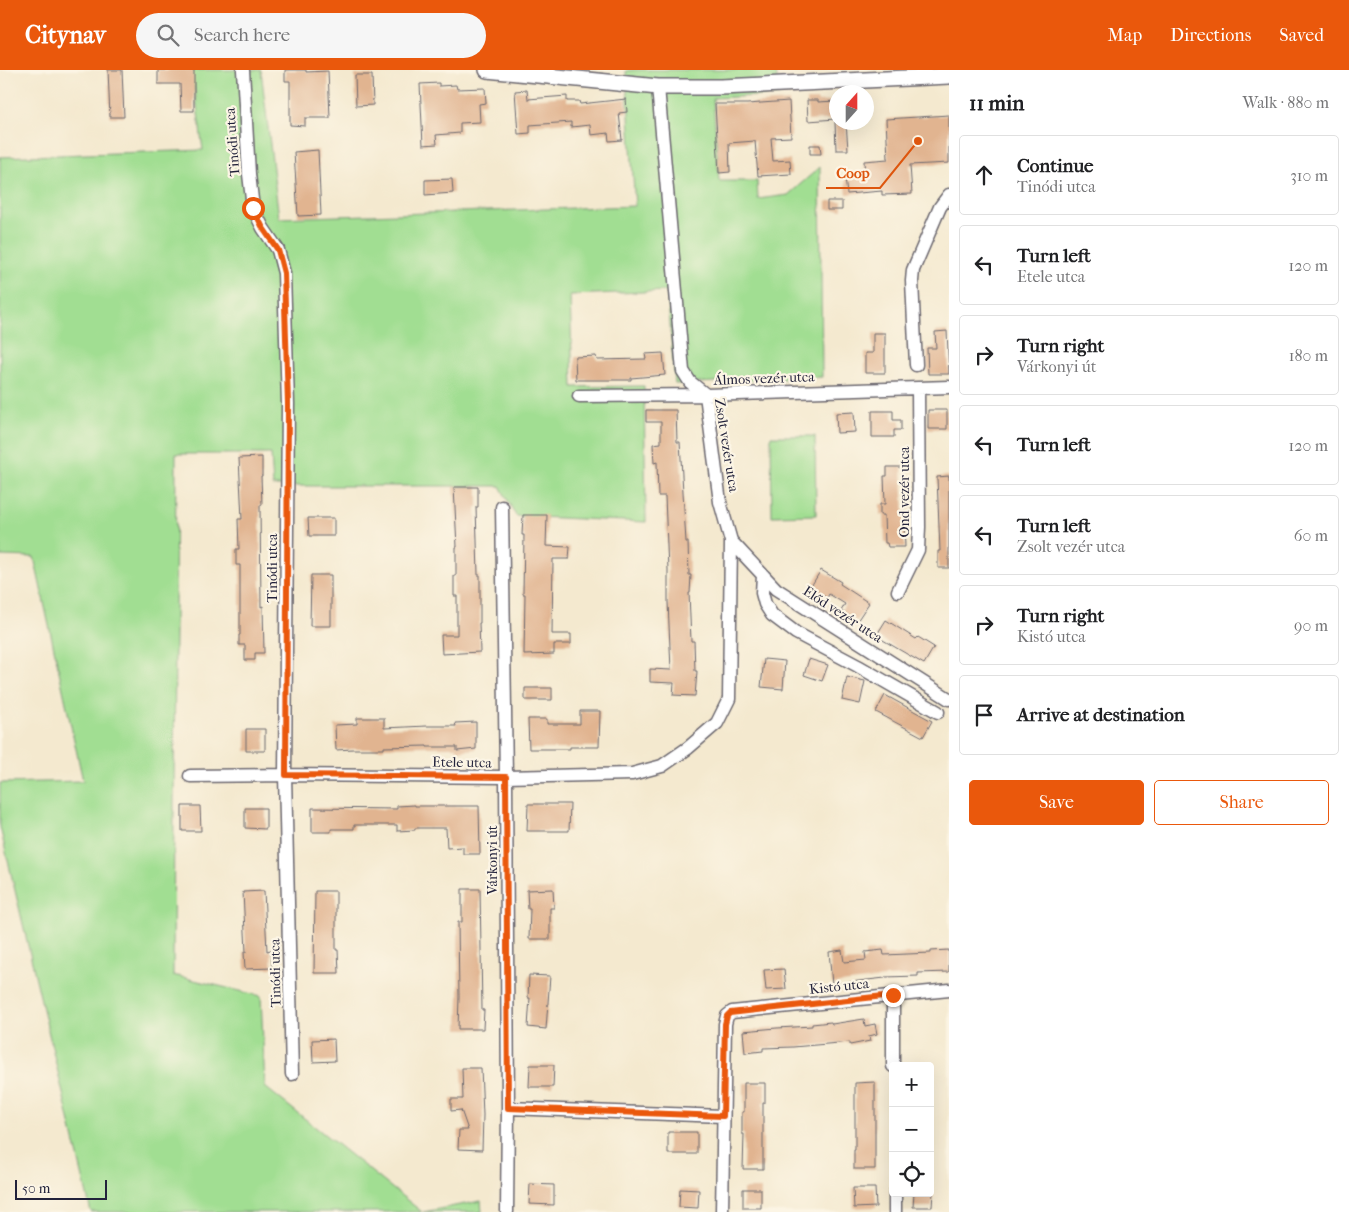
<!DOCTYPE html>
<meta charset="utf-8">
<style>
:root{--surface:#fff;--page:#f6f6f6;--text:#202124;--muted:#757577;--line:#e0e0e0;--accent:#ea580c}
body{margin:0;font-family:"IM FELL French Canon",serif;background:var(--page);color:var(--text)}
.controls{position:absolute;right:15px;bottom:15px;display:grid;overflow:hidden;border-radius:5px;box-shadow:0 5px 20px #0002}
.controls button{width:45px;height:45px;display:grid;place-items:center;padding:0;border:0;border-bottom:1px solid var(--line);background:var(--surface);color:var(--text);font:25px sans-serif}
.compass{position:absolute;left:829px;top:15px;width:45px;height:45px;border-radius:50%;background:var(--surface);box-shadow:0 5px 20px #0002;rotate:21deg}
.scale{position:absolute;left:15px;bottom:12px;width:92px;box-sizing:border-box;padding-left:5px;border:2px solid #22223b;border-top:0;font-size:14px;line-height:18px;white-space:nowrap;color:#22223b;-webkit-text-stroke:4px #fcf5e5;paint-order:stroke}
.stop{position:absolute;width:15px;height:15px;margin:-11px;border:4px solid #ea580c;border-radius:50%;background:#fff}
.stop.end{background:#ea580c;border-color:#fff;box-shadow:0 1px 5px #0008}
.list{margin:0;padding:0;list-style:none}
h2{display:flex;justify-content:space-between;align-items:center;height:65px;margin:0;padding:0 20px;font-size:21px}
h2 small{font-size:16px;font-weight:400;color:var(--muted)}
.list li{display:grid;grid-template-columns:32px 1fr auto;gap:15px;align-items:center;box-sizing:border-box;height:80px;margin:0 10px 10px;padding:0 10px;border:1px solid var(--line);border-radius:5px}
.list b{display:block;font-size:19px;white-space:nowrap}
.list p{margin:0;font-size:16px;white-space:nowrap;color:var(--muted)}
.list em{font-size:16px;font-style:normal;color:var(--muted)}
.actions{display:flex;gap:10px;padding:15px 20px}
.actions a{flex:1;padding:11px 0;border:1px solid var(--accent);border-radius:5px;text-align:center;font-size:18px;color:var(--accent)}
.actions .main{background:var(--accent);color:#fff}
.icon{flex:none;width:28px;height:28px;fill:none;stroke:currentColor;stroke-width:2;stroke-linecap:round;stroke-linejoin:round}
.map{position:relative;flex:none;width:949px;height:1142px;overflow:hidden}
header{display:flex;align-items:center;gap:30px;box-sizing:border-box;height:70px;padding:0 25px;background:var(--accent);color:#fff}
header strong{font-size:24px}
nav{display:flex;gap:28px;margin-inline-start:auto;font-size:18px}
.search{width:350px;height:45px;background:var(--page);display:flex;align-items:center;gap:12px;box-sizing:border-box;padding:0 18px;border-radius:28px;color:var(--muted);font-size:19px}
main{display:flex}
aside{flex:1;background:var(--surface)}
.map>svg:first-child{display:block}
.green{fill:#a1de92;stroke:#628066}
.building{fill:#e1b490}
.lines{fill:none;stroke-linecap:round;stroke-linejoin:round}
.minor-casing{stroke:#6c686f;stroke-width:15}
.tertiary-casing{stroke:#6c686f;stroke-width:18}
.minor{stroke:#fff;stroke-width:12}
.tertiary{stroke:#fff;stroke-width:15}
.route{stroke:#ea580c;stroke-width:6}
.labels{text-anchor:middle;stroke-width:4.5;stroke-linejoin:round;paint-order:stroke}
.street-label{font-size:14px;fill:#22223b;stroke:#fcf5e5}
.leader{fill:none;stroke:#de560e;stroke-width:2}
.callout-dot{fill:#de560e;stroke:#fcf5e5;stroke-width:2}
.callout-label{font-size:15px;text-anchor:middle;font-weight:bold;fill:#de560e;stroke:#fcf5e5;stroke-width:4.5;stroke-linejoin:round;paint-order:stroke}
</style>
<header>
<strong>Citynav</strong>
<div class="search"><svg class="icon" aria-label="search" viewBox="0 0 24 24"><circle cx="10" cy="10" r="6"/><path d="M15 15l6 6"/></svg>Search here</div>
<nav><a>Map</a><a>Directions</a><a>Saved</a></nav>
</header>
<main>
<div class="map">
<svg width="949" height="1142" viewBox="0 0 949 1142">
<rect width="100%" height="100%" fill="#fcf5e5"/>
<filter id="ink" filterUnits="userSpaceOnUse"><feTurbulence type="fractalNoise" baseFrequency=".02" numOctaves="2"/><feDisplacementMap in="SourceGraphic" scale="10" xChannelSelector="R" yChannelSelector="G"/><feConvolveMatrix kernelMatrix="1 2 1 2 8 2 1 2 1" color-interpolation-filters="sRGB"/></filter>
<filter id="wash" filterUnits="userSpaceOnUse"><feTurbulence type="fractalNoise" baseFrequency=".0096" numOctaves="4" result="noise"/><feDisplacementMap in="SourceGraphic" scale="20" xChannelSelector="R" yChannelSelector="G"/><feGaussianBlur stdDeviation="1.12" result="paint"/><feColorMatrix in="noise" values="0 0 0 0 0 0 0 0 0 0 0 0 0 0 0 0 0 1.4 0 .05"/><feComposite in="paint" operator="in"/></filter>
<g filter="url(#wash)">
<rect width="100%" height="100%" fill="#f4e9cf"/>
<path class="green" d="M 192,0 L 261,0 L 279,148 L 635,136 L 626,1 L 633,0 L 776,0 L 779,25 L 713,28 L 719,111 L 757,111 L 758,129 L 788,125 L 820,97 L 822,307 L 675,314 L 667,221 L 570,225 L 573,317 L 644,316 L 646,452 L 516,446 L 500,416 L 273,416 L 271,384 L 176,384 L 173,905 L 261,926 L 265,1017 L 422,1142 L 91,1142 L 0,757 L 0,713 L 83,711 L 34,487 L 0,486 L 0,87 L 203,80 Z
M 771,366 L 815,366 L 816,445 L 772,446 Z
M 481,1131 L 482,1142 L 423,1142 Z"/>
<g id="blocks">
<path class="building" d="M 108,0 L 122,0 L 124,47 L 110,47 Z
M 158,0 L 194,0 L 194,41 L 181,41 L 180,14 L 158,14 Z
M 285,0 L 306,0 L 306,2 L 328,1 L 330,48 L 305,48 L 305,56 L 290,55 L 290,11 L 285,11 Z
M 355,5 L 372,5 L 373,35 L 356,36 Z
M 439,13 L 439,16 L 456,15 L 457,19 L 485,18 L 486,33 L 479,34 L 480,52 L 460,53 L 460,63 L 436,65 L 437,74 L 423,75 L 420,14 Z
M 527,20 L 528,29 L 567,26 L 567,31 L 579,31 L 580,34 L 626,29 L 627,42 L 619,43 L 622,70 L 609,71 L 608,63 L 591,65 L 590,55 L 571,57 L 571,52 L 530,55 L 530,63 L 518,64 L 515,21 Z
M 807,30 L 818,30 L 818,32 L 836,31 L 836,49 L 808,51 Z
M 789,31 L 791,67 L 771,68 L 773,91 L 790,90 L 791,104 L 758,106 L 755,71 L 729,73 L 730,102 L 719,103 L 715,34 L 747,34 Z
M 949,45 L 949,93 L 910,95 L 912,124 L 882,125 L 882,121 L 847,124 L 845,108 L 865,106 L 864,91 L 888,89 L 886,49 Z
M 835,52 L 846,52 L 848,80 L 836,80 Z
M 810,75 L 820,75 L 821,84 L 810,84 Z
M 318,80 L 321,145 L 298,146 L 294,82 Z
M 452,109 L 453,123 L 425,125 L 425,110 Z
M 827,131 L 842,131 L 842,140 L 827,140 Z
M 947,261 L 949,304 L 928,304 L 927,278 L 936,278 L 935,262 Z
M 873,263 L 885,263 L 885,303 L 865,303 L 865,283 L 873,283 Z
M 663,283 L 665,305 L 631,308 L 631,310 L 576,310 L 575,287 L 596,286 L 597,290 L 646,289 L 645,284 Z
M 646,340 L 676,340 L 677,372 L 680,372 L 686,472 L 688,472 L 689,505 L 691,505 L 690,523 L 689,523 L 691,571 L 694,571 L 695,601 L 697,601 L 695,626 L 673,625 L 674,613 L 650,612 L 650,599 L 671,600 L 668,532 L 668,500 L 665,426 L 658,426 L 657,392 L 654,393 L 653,374 L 661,373 L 661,352 L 646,352 Z
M 928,340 L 947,340 L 947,359 L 928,359 Z
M 872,341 L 893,341 L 893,350 L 901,350 L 901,360 L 894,360 L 894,367 L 872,367 Z
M 854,342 L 855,362 L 837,363 L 836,343 Z
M 262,387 L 262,406 L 261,406 L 262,435 L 260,435 L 261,537 L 263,536 L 264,583 L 255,583 L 255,590 L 245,590 L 245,575 L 239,575 L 239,565 L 240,565 L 240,495 L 236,495 L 236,479 L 239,479 L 238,449 L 242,449 L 239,388 Z
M 887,397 L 902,397 L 905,477 L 888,477 L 887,473 L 885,473 L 884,445 L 880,445 L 880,434 L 885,434 L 884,406 L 887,406 Z
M 949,406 L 949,498 L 938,498 L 938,481 L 940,481 L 937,407 Z
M 454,417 L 478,417 L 478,437 L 476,437 L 478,505 L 480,505 L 480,553 L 479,553 L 480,582 L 442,584 L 441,565 L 457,565 L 457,526 L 454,526 L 454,506 L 456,506 L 456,477 L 457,477 Z
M 523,445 L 547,445 L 546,476 L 570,477 L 569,489 L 553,489 L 552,564 L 571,564 L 571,574 L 554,574 L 554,584 L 524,585 L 525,524 L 523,524 L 524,465 L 522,465 Z
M 308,448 L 334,448 L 334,466 L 309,466 Z
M 821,500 L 841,512 L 840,514 L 869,533 L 857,551 L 841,541 L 845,534 L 829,524 L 827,528 L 810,518 Z
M 311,505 L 331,505 L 331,556 L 310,556 Z
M 886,550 L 916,569 L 918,567 L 934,577 L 924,594 L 876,566 Z
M 764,589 L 785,591 L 783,619 L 761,617 Z
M 809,589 L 828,595 L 822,611 L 804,605 Z
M 847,607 L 865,611 L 860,634 L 842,630 Z
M 525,618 L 552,618 L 552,630 L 525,630 Z
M 885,625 L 932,651 L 923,667 L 876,642 Z
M 580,641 L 600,641 L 599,677 L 570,677 L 570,679 L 529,679 L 528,649 L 547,649 L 547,654 L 580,654 Z
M 357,648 L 384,648 L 384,658 L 427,656 L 456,656 L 455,653 L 476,652 L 476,679 L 457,681 L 457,677 L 427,677 L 427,676 L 384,677 L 384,679 L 353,679 L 336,680 L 335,655 L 357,654 Z
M 246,659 L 265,659 L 265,681 L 246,681 Z
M 528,734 L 570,734 L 569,761 L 527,761 Z
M 415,735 L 415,736 L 479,736 L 480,784 L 463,784 L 463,777 L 447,778 L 446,758 L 415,758 L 415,760 L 397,761 L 397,755 L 354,755 L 354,759 L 331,759 L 331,762 L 312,762 L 312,738 L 397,739 L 397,736 Z
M 182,736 L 200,736 L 201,761 L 182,761 Z
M 245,738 L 266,738 L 266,759 L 245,758 Z
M 462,819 L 480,819 L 482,940 L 484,940 L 483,959 L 458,959 L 459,927 L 458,852 L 462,852 Z
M 553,819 L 554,838 L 550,838 L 550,869 L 529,869 L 530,839 L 528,839 L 527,820 Z
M 264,821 L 267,881 L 271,880 L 272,898 L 245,899 L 244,882 L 246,882 L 243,822 Z
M 315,821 L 336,821 L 336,880 L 338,880 L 339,903 L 314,903 Z
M 842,880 L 844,892 L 866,890 L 865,882 L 883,880 L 884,885 L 931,883 L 931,881 L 949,880 L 949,902 L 918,903 L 918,906 L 885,907 L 885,908 L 832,914 L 829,882 Z
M 784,899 L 786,919 L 766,920 L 764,900 Z
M 529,905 L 550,906 L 546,959 L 528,957 L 530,928 L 528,928 Z
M 864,949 L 865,956 L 875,954 L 877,964 L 869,966 L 870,971 L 850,975 L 850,972 L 793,977 L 763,978 L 763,981 L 745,983 L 743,961 L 777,958 L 812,956 L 812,954 L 831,952 L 832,954 Z
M 334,969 L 335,991 L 313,992 L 312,970 Z
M 530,995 L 554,995 L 553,1017 L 529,1017 Z
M 462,998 L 481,998 L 483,1045 L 482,1080 L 458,1079 L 459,1060 L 468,1060 L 461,1040 L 451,1041 L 451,1029 L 463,1029 Z
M 875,1012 L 875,1099 L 854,1099 L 854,1080 L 855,1080 L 855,1013 Z
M 744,1013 L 765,1013 L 765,1033 L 763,1033 L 763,1099 L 743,1099 L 744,1064 L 742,1064 L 742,1042 L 744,1042 Z
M 668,1062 L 697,1062 L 697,1084 L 668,1084 Z
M 530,1114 L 554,1115 L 554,1135 L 529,1134 Z
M 853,1118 L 875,1118 L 876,1137 L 854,1138 Z
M 680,1119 L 699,1120 L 698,1138 L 679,1137 Z
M 743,1119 L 761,1119 L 761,1138 L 743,1138 Z
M 914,1123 L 933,1123 L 932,1137 L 913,1137 Z"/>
</g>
</g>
<g filter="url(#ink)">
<use href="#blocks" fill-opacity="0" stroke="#6c686f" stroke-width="1"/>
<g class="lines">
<g class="minor-casing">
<path id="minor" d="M 243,0 L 249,104 L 253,138 L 263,158 L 278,180 L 284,203 L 288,334 L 285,705 L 292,1004
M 916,295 L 912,211 L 913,200 L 940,137 L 949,125
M 579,326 L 706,325 L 949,317
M 502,437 L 506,707 L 508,1038 L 507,1142
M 731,471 L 776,519 L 949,629
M 763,505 L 762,523 L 765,534 L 772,545 L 796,563 L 858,596 L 938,642
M 898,521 L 918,480 L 919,457 L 918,318
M 190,706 L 285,705 L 506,707 L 632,704 L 662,696 L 688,678 L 717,653 L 729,629 L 731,471 L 720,432 L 706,325 L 690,312 L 683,301 L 658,17
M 893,925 L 893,996
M 508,1038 L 723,1046
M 895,1123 L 895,1142
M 722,1142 L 725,954 L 727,946 L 732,942 L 949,920"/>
</g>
<g class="tertiary-casing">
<path id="tertiary" d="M 487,0 L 658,17 L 721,17 L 949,6"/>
</g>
<use href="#minor" class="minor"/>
<use href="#tertiary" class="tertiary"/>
</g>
</g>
<g class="lines" filter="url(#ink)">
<path class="route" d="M 253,138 L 263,158 L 278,180 L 284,203 L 288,334 L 286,705 L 506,707 L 508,1038 L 723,1046 L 725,954 L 727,946 L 730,943 L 893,925"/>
</g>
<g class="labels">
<g class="street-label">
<text transform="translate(232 72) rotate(-94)" y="5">Tinódi utca</text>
<text transform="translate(764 308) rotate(-2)" y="5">Álmos vezér utca</text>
<text transform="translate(727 375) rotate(81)" y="5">Zsolt vezér utca</text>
<text transform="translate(904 422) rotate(-90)" y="5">Ond vezér utca</text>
<text transform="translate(272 498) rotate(-90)" y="5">Tinódi utca</text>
<text transform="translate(843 544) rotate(33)" y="5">Előd vezér utca</text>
<text transform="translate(462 692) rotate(1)" y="5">Etele utca</text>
<text transform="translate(492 790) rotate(-90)" y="5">Várkonyi út</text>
<text transform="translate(275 903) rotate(-91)" y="5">Tinódi utca</text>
<text transform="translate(839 916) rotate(-6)" y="5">Kistó utca</text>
</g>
</g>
<path class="leader" d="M918 71L880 118H826"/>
<circle class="callout-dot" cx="918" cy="71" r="5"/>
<g class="callout-label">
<text x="853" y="108">Coop</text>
</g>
</svg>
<div class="controls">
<button>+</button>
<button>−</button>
<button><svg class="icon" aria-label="locate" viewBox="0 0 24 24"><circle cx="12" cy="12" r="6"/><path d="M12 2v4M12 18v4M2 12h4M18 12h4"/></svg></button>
</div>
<svg class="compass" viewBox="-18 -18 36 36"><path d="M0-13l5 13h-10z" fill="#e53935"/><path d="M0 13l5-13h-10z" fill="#757577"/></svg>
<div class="scale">50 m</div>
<div class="stop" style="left:253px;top:138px"></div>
<div class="stop end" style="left:893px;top:925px"></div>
</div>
<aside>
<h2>11 min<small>Walk · 880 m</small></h2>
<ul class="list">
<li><svg class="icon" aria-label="ahead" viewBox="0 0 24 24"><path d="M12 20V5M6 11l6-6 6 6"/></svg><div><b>Continue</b><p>Tinódi utca</p></div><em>310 m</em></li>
<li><svg class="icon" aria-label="left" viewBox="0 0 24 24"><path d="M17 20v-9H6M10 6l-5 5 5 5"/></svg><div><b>Turn left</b><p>Etele utca</p></div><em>120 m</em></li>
<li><svg class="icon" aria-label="right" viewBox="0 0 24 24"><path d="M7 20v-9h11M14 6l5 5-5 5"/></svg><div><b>Turn right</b><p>Várkonyi út</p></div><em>180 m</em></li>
<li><svg class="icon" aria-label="left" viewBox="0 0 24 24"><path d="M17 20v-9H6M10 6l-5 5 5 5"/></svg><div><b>Turn left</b></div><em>120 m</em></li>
<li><svg class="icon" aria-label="left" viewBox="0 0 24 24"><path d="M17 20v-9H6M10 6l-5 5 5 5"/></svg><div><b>Turn left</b><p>Zsolt vezér utca</p></div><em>60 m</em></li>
<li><svg class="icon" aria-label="right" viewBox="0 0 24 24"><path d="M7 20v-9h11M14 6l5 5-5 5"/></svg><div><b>Turn right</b><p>Kistó utca</p></div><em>90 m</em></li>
<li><svg class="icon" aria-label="arrive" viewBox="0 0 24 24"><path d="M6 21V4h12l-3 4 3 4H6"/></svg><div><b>Arrive at destination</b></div></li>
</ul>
<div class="actions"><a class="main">Save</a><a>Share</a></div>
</aside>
</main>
